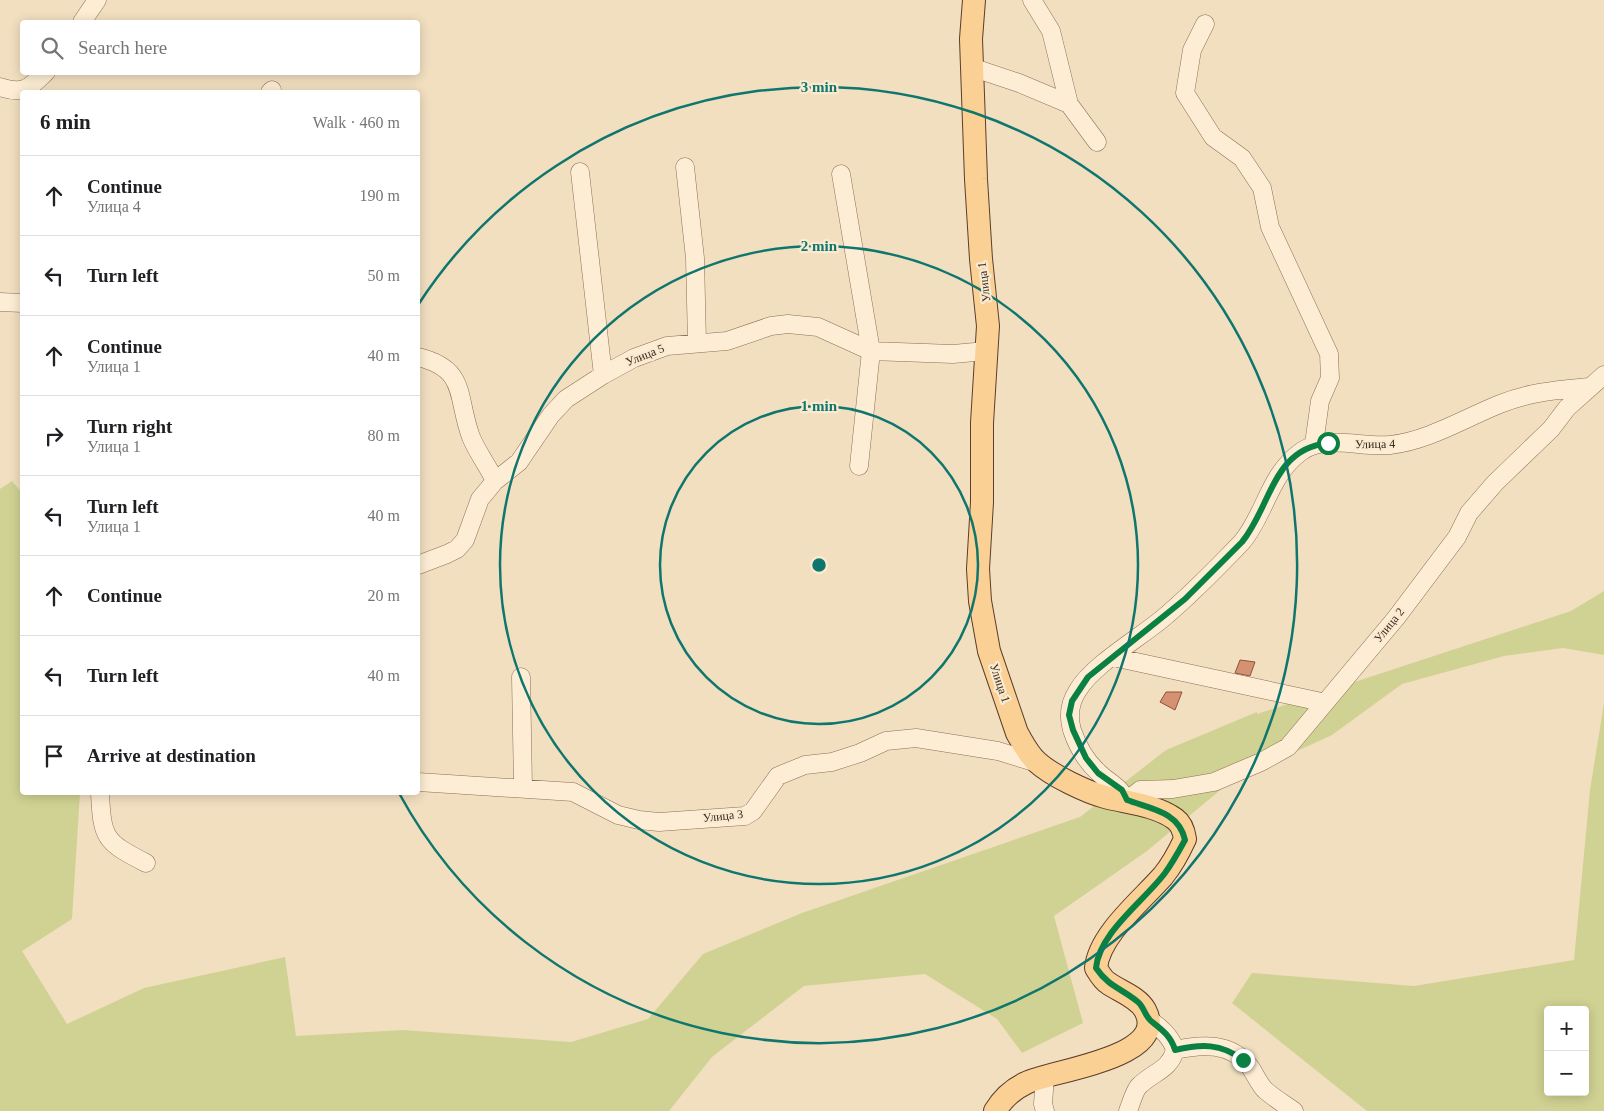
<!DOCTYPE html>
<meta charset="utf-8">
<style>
:root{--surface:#fff;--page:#f6f6f6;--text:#202124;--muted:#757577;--line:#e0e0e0}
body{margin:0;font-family:Georgia,serif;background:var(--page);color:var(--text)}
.controls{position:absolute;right:15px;bottom:15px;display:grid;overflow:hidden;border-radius:5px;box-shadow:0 2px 12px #0003}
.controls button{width:45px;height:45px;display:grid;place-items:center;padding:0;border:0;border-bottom:1px solid var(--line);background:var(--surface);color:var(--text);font:25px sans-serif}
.stop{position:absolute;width:15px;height:15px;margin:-11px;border:4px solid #0b8043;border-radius:50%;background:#fff}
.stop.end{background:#0b8043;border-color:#fff;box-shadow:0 1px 5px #0008}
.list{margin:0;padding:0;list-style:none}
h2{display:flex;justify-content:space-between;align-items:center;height:65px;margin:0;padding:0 20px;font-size:21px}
h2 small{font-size:16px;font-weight:400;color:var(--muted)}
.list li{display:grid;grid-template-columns:32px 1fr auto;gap:15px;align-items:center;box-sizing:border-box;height:80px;padding:0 20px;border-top:1px solid var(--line)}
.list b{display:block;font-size:19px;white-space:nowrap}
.list p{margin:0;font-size:16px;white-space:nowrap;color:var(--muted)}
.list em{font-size:16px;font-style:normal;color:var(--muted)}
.icon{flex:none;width:28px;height:28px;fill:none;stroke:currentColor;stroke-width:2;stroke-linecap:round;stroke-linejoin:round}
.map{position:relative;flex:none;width:1604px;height:1111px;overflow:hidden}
.search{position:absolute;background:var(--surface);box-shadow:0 2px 12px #0003;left:20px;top:20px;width:400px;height:55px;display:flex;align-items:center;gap:12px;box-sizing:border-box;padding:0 18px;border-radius:5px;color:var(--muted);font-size:19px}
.panel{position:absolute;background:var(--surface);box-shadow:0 2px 12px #0003;left:20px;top:90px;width:400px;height:705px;border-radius:5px}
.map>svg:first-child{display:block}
.green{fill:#d0d293;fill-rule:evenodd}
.building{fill:#d59272;stroke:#8f5339}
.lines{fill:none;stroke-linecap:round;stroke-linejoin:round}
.minor-casing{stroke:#8e6e56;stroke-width:19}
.major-casing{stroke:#5b3d2b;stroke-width:24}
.minor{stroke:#fcedd4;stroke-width:18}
.major{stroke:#fad094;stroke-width:22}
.route{stroke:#0b8043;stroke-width:6}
.ring{fill:none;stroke:#0f766e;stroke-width:2.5}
.labels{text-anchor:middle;stroke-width:4.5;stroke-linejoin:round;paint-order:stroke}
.street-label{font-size:12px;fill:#3c281c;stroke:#f9ead0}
.centre{fill:#0f766e;stroke:#f9ead0;stroke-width:2.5}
.ring-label{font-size:15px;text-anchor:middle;font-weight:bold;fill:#0f766e;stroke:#f9ead0;stroke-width:4.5;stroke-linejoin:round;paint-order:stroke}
</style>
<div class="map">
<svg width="1604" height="1111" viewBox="0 0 1604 1111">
<rect width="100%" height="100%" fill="#f2dfc0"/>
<path class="green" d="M 12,481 L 22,493 L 22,792 L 80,793 L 72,919 L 22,951 L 67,1024 L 144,988 L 285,957 L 296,1036 L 403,1030 L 571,1042 L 648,1019 L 703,954 L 802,913 L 1080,817 L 1166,750 L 1257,712 L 1257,714 L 1571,611 L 1604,591 L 1604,655 L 1563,648 L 1504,656 L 1402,684 L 1332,735 L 1230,782 L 1147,851 L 1054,916 L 1083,1023 L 1022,1053 L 997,1019 L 925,974 L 804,986 L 712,1057 L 669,1111 L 0,1111 L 0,489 Z
M 1604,703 L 1604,1111 L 1367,1111 L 1232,1003 L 1252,973 L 1414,986 L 1574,960 L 1590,790 ZM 1548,1010 L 1585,1010 L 1585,1092 L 1548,1092 Z"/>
<path class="building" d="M 1240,660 L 1255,662 L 1250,676 L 1235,673 Z
M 1166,692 L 1182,692 L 1175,710 L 1160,702 Z"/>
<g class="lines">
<g class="minor-casing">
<path id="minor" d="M 1032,0 L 1051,31 L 1069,104
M 82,22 L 97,0
M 1205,24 L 1192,50 L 1185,93 L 1213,137 L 1242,158 L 1262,188 L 1270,227 L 1329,354 L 1330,378 L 1320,401 L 1314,444
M 974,68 L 1019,83 L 1069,104 L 1097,142
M 0,87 C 24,95 29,88 46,72
M 270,92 L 272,90
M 685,167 L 695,258 L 697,343
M 580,172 L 603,375
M 841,174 L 871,351 L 859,466
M 0,302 L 22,303
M 418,357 C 468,369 456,397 471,437 C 477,452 488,466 495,481
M 1589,387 C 1558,390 1529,392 1500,404 C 1465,418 1428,441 1390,445 C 1362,448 1327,434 1302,451 C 1269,474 1266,513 1242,542 C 1217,568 1191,595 1162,619 C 1139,638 1093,665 1078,690 C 1070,702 1068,716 1072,730 C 1077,745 1086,761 1098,772 C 1109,783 1120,786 1127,801 L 1140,790 L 1173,789 L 1214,782 L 1261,762 L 1288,747 L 1396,618 L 1457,537 L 1469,513 L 1495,483 L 1551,429 L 1567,408 L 1604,375
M 418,565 L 447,554 L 457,549 L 465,540 L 480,499 L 495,481 L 519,462 L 551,415 L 566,399 L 603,375 L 634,358 L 667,346 L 727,341 L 771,326 L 788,324 L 818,327 L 871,351 L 953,354 L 986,351
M 1113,657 L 1317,701
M 521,677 L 523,787
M 418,782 L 573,792 L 618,815 L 639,820 L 659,822 L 745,816 L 753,811 L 778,776 L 805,765 L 832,762 L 860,753 L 886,741 L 916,738 L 998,751 L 1037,763
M 100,792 C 102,839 105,842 146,863
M 1148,1019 C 1160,1027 1171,1036 1175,1050 C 1202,1044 1231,1042 1250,1067 C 1255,1074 1259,1084 1265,1090 C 1274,1098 1284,1104 1294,1111
M 1045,1111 L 1043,1104 L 1045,1076
M 1128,1111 C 1131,1104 1134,1091 1139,1086 C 1153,1072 1170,1070 1175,1050"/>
</g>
<g class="major-casing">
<path id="major" d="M 974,0 L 971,39 L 976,179 L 981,259 L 988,326 L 982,423 L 982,502 L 978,569 L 980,601 L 989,651 L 1017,733 C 1023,743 1028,754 1037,762 C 1051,775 1086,792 1105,797 C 1128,803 1156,805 1175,819 C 1182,824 1184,832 1185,839 C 1179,852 1172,865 1163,876 C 1141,901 1099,935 1096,968 C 1099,973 1103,980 1108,983 C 1119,991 1138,997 1145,1010 C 1171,1058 1052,1070 1026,1083 C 1013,1089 1003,1098 995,1111"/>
</g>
<use href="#minor" class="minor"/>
<use href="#major" class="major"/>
</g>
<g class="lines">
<path class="route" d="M 1243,1060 C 1221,1043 1201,1044 1175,1050 C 1171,1036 1161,1029 1151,1021 C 1145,1016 1144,1007 1138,1002 C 1121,988 1109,987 1096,968 C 1099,933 1144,901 1165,873 C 1173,862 1179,851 1185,840 C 1179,812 1152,809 1127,800 L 1122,790 L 1098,773 L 1086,758 L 1073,730 L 1069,715 L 1072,701 L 1088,677 L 1185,599 L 1242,542 C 1271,507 1272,449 1328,443"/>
</g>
<g class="ring">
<circle cx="819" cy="565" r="159"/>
<circle cx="819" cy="565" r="319"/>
<path d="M418 305A478 478 0 1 1 399 793"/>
</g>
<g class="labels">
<g class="street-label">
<text transform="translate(984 282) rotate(-97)" y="4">Улица 1</text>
<text transform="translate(645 355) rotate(-22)" y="4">Улица 5</text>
<text transform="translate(1375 444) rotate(-1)" y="4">Улица 4</text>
<text transform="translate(1389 625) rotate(-51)" y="4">Улица 2</text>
<text transform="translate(1000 683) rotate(71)" y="4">Улица 1</text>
<text transform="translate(723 816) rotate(-6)" y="4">Улица 3</text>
</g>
</g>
<circle cx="819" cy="565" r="8" class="centre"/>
<g class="ring-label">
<text x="819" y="92">3 min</text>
<text x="819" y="251">2 min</text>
<text x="819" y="411">1 min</text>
</g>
</svg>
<div class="controls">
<button>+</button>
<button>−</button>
</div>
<div class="stop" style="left:1328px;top:443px"></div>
<div class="stop end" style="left:1243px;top:1060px"></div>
<div class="search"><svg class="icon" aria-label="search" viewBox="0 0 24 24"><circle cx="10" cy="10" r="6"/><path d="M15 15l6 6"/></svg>Search here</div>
<section class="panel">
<h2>6 min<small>Walk · 460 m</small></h2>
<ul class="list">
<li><svg class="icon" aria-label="ahead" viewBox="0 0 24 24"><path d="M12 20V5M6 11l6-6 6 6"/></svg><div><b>Continue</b><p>Улица 4</p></div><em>190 m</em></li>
<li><svg class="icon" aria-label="left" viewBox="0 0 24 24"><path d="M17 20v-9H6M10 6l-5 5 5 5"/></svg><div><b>Turn left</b></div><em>50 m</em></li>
<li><svg class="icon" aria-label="ahead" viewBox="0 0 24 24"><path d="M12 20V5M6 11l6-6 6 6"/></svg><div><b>Continue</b><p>Улица 1</p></div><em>40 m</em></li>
<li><svg class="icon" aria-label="right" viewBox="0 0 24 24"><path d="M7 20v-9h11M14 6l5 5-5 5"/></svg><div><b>Turn right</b><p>Улица 1</p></div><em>80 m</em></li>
<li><svg class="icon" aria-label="left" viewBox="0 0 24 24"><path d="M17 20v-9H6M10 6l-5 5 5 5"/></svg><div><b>Turn left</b><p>Улица 1</p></div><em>40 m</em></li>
<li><svg class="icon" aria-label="ahead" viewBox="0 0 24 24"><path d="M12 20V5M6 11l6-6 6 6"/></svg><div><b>Continue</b></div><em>20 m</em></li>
<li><svg class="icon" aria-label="left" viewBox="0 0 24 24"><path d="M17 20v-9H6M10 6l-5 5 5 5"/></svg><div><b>Turn left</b></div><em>40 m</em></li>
<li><svg class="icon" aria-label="arrive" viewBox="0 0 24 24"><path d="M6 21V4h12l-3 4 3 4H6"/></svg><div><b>Arrive at destination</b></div></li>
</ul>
</section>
</div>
